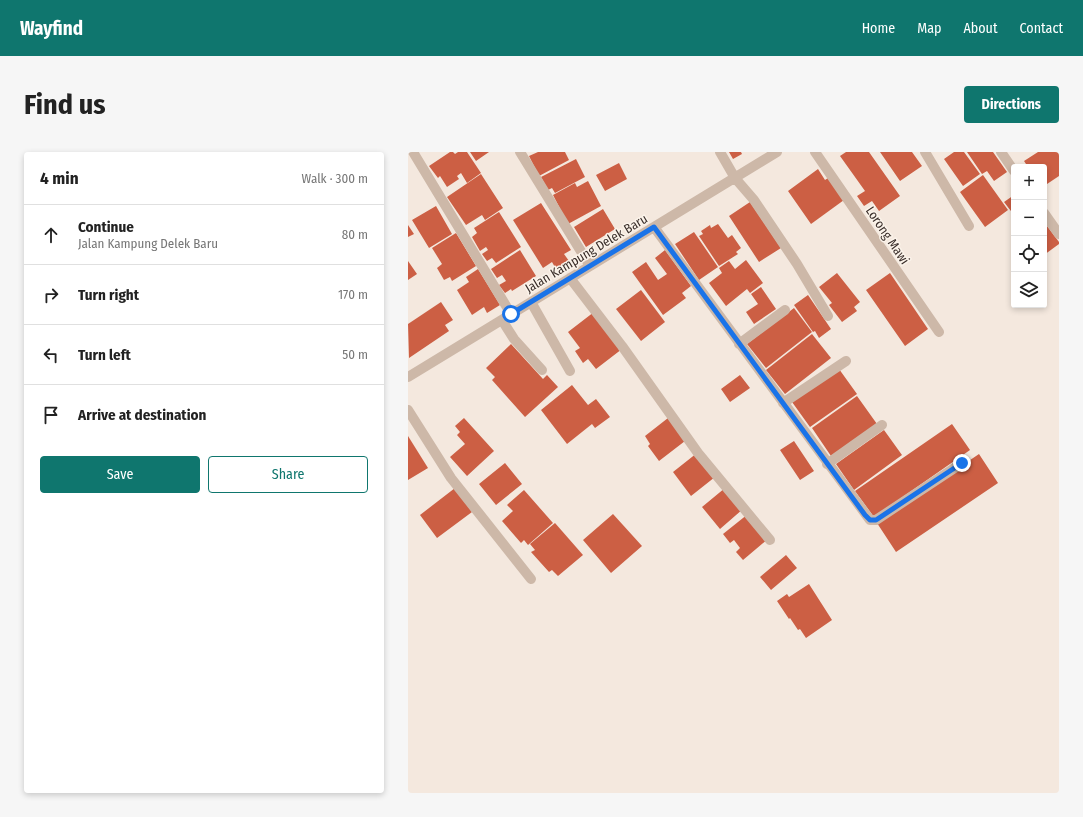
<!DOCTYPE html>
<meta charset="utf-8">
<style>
:root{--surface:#fff;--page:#f6f6f6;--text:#222;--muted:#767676;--line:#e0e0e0;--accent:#0f766e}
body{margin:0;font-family:"Fira Sans Condensed",sans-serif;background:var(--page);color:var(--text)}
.controls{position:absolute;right:12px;top:12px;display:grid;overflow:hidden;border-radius:4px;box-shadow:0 2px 6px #0003}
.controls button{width:36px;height:36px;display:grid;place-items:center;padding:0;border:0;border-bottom:1px solid var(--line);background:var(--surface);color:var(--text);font:20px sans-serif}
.stop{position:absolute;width:12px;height:12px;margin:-9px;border:3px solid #1a73e8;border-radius:50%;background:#fff}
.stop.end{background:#1a73e8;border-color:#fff;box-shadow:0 1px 4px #0008}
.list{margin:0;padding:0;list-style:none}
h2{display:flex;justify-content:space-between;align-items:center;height:52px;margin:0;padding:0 16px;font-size:17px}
h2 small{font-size:13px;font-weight:400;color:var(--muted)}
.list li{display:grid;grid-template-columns:26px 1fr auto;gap:12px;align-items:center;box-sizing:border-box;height:60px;padding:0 16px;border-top:1px solid var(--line)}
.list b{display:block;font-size:15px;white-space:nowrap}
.list p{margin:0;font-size:13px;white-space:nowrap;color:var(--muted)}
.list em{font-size:13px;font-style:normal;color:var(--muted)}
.actions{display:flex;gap:8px;padding:12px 16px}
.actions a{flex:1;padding:9px 0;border:1px solid var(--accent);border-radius:4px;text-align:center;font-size:14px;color:var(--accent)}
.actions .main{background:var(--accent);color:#fff}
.icon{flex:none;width:22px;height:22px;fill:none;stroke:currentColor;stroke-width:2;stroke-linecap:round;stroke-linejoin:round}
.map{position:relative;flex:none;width:651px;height:641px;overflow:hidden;border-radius:4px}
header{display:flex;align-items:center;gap:24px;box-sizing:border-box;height:56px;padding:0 20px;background:var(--accent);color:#fff}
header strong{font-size:19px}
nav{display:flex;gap:22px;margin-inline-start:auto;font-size:14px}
.intro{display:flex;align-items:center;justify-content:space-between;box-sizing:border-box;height:96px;padding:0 24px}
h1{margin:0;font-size:28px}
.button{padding:10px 18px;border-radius:4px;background:var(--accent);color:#fff;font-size:14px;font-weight:700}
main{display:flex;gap:24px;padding:0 24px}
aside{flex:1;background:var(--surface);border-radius:4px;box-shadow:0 2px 6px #0003}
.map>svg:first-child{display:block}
.building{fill:#cc5f44}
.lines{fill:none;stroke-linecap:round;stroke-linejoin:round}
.minor{stroke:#cdb8a8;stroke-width:10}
.route{stroke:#1a73e8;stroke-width:5}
.labels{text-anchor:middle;stroke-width:3;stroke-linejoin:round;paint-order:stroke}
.street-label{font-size:13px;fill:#392d29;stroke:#fbf3ea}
</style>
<header>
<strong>Wayfind</strong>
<nav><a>Home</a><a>Map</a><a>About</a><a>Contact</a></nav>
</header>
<div class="intro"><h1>Find us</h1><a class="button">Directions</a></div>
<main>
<aside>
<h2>4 min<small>Walk · 300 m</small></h2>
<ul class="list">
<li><svg class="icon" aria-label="ahead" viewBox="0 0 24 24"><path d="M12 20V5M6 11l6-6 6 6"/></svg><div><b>Continue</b><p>Jalan Kampung Delek Baru</p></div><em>80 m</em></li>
<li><svg class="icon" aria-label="right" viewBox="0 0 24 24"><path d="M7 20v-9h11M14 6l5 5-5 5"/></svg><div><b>Turn right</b></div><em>170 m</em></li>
<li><svg class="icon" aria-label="left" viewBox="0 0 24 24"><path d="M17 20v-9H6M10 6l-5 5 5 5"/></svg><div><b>Turn left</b></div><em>50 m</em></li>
<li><svg class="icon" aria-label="arrive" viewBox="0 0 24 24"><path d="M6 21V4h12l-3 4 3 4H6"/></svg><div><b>Arrive at destination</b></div></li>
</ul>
<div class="actions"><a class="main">Save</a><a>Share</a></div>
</aside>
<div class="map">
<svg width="651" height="641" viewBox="0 0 651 641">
<rect width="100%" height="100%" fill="#f4e8de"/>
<path class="building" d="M 42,0 L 45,0 L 47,2 L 50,0 L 59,0 L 73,21 L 59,31 L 53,21 L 49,24 L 51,27 L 39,35 L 32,24 L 30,26 L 21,14 Z
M 62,0 L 81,0 L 68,9 Z
M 130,0 L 157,0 L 161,8 L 131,24 L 121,4 Z
M 321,0 L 333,0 L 334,2 L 325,7 Z
M 438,0 L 461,0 L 492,44 L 471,59 L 464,49 L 456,54 L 449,44 L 457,39 L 432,4 Z
M 472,0 L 504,0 L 514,14 L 492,29 Z
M 546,0 L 556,0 L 572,22 L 555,34 L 536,7 Z
M 559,0 L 585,0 L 599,20 L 586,29 L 579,19 L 574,22 Z
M 630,0 L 651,0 L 651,24 L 636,34 L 636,15 L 620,15 L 616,9 Z
M 168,7 L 177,25 L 147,41 L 144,36 L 140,38 L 133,25 Z
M 211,11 L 219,27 L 197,39 L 188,23 Z
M 410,17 L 417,28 L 420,26 L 436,48 L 403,72 L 380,39 Z
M 73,22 L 95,56 L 77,68 L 74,63 L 58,73 L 39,45 Z
M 575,23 L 600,58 L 577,75 L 552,40 Z
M 180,29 L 193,54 L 160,72 L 145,43 L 167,31 L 169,35 Z
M 606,43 L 606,63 L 596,50 Z
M 342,50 L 373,96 L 351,110 L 321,64 Z
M 133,51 L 163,98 L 156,102 L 161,109 L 148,117 L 144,110 L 135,116 L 105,68 Z
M 28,54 L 44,82 L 21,96 L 4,68 Z
M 195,57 L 207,77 L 178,95 L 166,75 Z
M 91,60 L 113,95 L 88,111 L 84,106 L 79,109 L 74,102 L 80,98 L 78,95 L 72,99 L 64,85 L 69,81 L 66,76 Z
M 636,70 L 651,90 L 651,92 L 636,103 Z
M 310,72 L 320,86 L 324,83 L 333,96 L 328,100 L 330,102 L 311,114 L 291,84 L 295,82 L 293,79 L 302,73 L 303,76 Z
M 0,73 L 6,82 L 0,85 Z
M 286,80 L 310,115 L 291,128 L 267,92 Z
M 48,81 L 68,114 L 44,129 L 42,125 L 36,128 L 29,116 L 34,112 L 24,96 Z
M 112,98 L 128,124 L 104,139 L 103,137 L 97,141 L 91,133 L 98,129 L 94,123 L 89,126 L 83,117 Z
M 257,98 L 283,134 L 274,141 L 278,146 L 255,163 L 224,120 L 238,110 L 250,128 L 259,122 L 247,106 Z
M 338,108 L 355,131 L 342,141 L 339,137 L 318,154 L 301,131 L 314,121 L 311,116 L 321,109 L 327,117 Z
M 0,109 L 9,122 L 0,128 Z
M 70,117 L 92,153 L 79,161 L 76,155 L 64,163 L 49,138 L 61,130 L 58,125 Z
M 429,121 L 452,150 L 446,155 L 449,159 L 434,170 L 421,153 L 424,151 L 411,135 Z
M 482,121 L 520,177 L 497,194 L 458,138 Z
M 353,135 L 368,157 L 346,172 L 338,160 L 350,152 L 343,142 Z
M 233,138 L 257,170 L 233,189 L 208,157 Z
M 400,143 L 423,177 L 411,186 L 407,179 L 405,180 L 386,153 Z
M 33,150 L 45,168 L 37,173 L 41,179 L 1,206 L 0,172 Z
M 386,156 L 404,180 L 358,216 L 339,192 Z
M 186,160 L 214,197 L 188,217 L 180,207 L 175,211 L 167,199 L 172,196 L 160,180 Z
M 404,182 L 423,206 L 377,242 L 358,218 Z
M 103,192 L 135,227 L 139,223 L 150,235 L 117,265 L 84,228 L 87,225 L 78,216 Z
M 431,217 L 449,242 L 402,275 L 384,250 Z
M 332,223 L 342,236 L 322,250 L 313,237 Z
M 164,233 L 180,253 L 188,247 L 202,265 L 187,276 L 184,272 L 159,292 L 133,258 Z
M 449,244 L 469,272 L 423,304 L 404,276 Z
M 56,266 L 86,299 L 59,324 L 42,305 L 57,292 L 49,283 L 52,280 L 47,274 Z
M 260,266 L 277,289 L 251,309 L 240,294 L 242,292 L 237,284 Z
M 544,272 L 562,298 L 466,365 L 447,339 Z
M 476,278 L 494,303 L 446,338 L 428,312 Z
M 0,284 L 20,316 L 0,328 Z
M 386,289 L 406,319 L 392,328 L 372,298 Z
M 289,301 L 307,325 L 283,344 L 265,320 Z
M 571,302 L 590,331 L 488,400 L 469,371 Z
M 97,311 L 114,332 L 88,353 L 71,332 Z
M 47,336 L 64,360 L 29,386 L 12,363 Z
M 317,336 L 335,357 L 312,377 L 294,355 Z
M 116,338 L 145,371 L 120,393 L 116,388 L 113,391 L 94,369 L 105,359 L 99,353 Z
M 205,362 L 234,394 L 203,421 L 175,388 Z
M 340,362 L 360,387 L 335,408 L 328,400 L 332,396 L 326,388 L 322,391 L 315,382 Z
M 147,371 L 175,403 L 150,424 L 144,418 L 141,420 L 123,400 L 127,398 L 122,392 Z
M 378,403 L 389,416 L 363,438 L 352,425 Z
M 401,432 L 424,468 L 398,486 L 392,477 L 390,478 L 382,466 L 381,467 L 369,449 L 379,442 L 381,445 Z"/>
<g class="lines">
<path class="minor" d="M 5,0 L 103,162
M 112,0 L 182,114
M 312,0 L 327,26 L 346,48 L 389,112 L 420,164
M 407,0 L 531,180
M 517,0 L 561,74
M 593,0 L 606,19
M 636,61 L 651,82
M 246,75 L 462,368 L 468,368 L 554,311
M 162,126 L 214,194 L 290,301 L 362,388
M 123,150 L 162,219
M 94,168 L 106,187 L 134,218
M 331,192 L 377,158
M 0,225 L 369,0
M 375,251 L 438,209
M 0,258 L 43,326 L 123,427
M 419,312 L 474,273"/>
</g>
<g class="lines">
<path class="route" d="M 103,162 L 246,75 L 457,363 L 462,368 L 468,368 L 554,311"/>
</g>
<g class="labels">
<g class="street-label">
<text transform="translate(480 83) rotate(56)" y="5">Lorong Mawi</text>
<text transform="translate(178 101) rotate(-31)" y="5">Jalan Kampung Delek Baru</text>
</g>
</g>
</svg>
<div class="controls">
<button>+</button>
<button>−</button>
<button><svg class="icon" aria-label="locate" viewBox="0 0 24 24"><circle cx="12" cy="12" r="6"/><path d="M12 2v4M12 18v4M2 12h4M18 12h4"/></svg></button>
<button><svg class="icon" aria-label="layers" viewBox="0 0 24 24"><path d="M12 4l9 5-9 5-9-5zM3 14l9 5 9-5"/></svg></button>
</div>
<div class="stop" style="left:103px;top:162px"></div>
<div class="stop end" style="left:554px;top:311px"></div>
</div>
</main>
